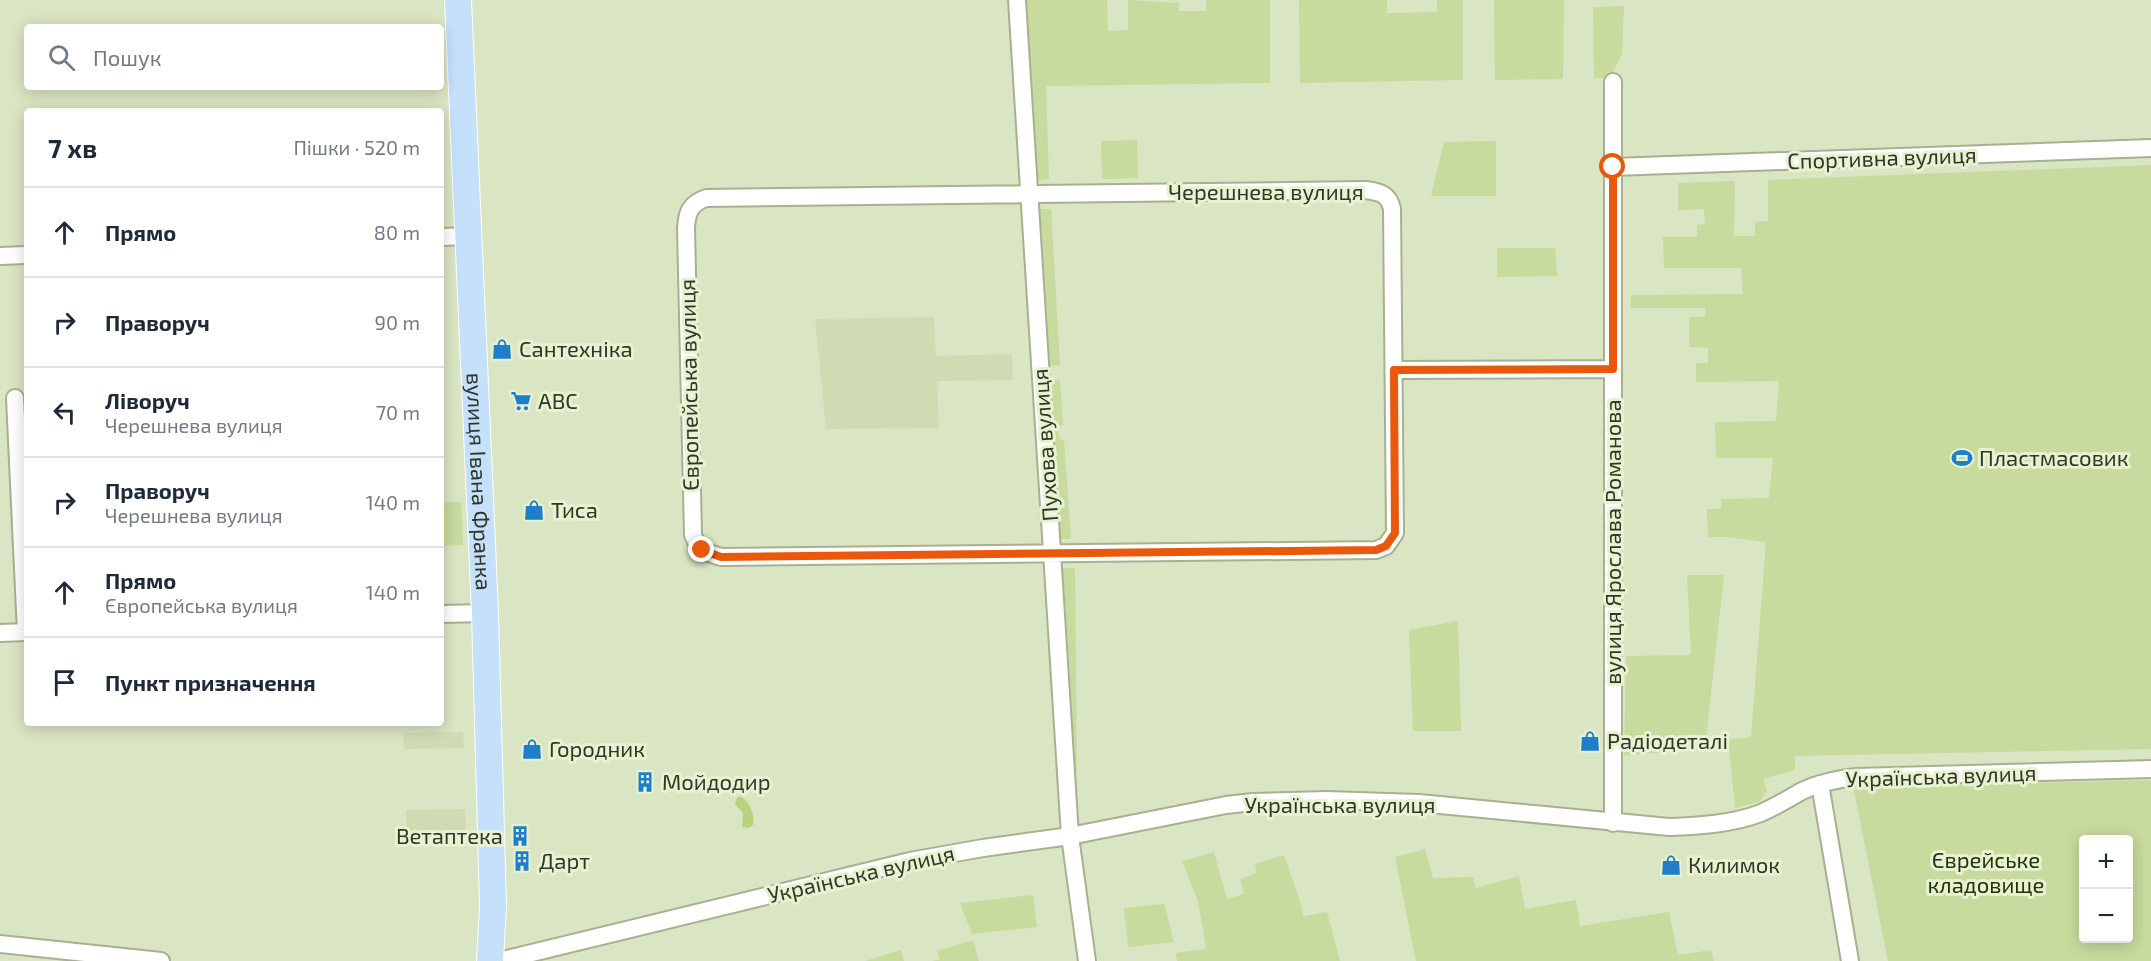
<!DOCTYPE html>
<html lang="uk">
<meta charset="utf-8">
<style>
:root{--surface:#fff;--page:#f6f6f7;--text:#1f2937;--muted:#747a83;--line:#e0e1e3}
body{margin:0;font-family:"Exo 2",sans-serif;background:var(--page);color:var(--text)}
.controls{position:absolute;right:18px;bottom:18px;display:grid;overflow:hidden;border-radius:6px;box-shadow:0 3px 15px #0003}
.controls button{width:54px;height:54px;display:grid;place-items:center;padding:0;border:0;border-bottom:2px solid var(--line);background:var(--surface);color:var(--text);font:30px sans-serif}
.stop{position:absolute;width:18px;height:18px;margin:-14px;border:4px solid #ea580c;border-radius:50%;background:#fff}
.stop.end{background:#ea580c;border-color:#fff;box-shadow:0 2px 6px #0008}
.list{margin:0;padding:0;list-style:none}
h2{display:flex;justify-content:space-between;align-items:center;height:78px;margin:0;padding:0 24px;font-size:26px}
h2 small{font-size:20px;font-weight:400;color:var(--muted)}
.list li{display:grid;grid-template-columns:39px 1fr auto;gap:18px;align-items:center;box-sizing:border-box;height:90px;padding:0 24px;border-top:2px solid var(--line)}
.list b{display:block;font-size:22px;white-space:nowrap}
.list p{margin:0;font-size:20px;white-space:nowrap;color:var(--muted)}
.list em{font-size:20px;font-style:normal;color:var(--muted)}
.icon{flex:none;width:33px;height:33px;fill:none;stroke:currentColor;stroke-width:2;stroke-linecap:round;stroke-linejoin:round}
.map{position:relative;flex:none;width:2151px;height:961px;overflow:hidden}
.search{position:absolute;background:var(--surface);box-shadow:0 3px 15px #0003;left:24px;top:24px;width:420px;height:66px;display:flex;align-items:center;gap:15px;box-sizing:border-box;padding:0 21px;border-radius:6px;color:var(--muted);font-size:22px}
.panel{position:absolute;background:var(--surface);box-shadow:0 3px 15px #0003;left:24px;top:108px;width:420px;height:618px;border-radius:6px}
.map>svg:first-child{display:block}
.built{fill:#cfdcb3}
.green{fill:#c8da9d;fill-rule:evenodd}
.water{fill:#bad27c}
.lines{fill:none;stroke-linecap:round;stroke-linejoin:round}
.minor-casing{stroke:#a7b191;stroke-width:20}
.primary-casing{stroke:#fff;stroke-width:28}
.minor{stroke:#fff;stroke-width:16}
.primary{stroke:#c4e0fb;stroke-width:26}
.route{stroke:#ea580c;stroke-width:8}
.labels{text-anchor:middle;stroke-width:6;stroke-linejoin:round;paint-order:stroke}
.street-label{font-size:22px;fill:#323628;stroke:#e7f2d0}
.poi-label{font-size:22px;fill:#323628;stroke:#e7f2d0;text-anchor:start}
.park-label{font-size:22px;fill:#28310d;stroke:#e7f2d0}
</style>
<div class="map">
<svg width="2151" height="961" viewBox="0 0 2151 961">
<rect width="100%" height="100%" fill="#dae5c3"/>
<path class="built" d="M 934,317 L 936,356 L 1012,354 L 1013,380 L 937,381 L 939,428 L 826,429 L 815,319 Z
M 463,732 L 464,748 L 404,749 L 403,733 Z
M 465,809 L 466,833 L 469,834 L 469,836 L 407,837 L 406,810 Z"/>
<path class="green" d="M 1026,0 L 1107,0 L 1108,31 L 1128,30 L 1128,0 L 1179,3 L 1179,11 L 1206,11 L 1206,0 L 1270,0 L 1270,83 L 1046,86 L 1049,179 L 1038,180 Z
M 1299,0 L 1387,0 L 1387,13 L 1437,12 L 1437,0 L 1463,0 L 1463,80 L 1300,83 Z
M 1494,0 L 1564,0 L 1563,79 L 1495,80 Z
M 1624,6 L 1622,55 L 1609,78 L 1594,78 L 1593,7 Z
M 1137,140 L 1138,178 L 1102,179 L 1101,141 Z
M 1496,141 L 1496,196 L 1431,196 L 1444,142 Z
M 2151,165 L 2151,749 L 1795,756 L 1795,770 L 1763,779 L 1767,791 L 1759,802 L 1735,808 L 1728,740 L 1751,737 L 1766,542 L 1728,537 L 1708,537 L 1707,509 L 1721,509 L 1721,499 L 1769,498 L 1773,458 L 1716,458 L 1715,422 L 1776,421 L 1779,381 L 1696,382 L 1696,363 L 1708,363 L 1708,348 L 1689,347 L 1689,317 L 1705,317 L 1705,308 L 1631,308 L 1631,295 L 1743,294 L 1741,268 L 1664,268 L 1663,237 L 1697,237 L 1697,225 L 1705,224 L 1704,209 L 1678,210 L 1678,183 L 1735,181 L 1734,236 L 1755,236 L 1755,222 L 1768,221 L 1768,180 Z
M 1040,209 L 1051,209 L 1060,365 L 1050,366 Z
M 1497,248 L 1555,248 L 1557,276 L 1497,277 Z
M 1051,380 L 1060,380 L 1063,425 L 1058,426 L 1059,439 L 1064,440 L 1071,539 L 1061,539 Z
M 441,502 L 461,502 L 463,545 L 441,546 Z
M 1063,568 L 1075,568 L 1077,787 Z
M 1687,575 L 1724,575 L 1705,748 L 1624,756 L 1626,656 L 1691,655 Z
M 1458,621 L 1461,731 L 1413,731 L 1409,630 Z
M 2151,780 L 2151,961 L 1888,961 L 1854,790 L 1864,787 ZM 2084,840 L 2128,840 L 2128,938 L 2084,938 Z
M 1425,849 L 1433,878 L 1473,877 L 1476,888 L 1519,876 L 1525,909 L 1576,900 L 1580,926 L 1669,912 L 1678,955 L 1711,950 L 1714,961 L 1416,961 L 1395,857 Z
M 1214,852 L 1227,899 L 1244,894 L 1240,879 L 1257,873 L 1255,864 L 1284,855 L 1301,904 L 1303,916 L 1327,912 L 1340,961 L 1177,961 L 1176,953 L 1206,949 L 1198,901 L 1182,861 Z
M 1033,895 L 1037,927 L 972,934 L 960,903 Z
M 1164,904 L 1174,942 L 1128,947 L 1124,908 Z
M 973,940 L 979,961 L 932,961 L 940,959 L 937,951 Z
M 901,950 L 904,961 L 866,961 L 868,960 Z"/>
<path class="water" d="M 740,796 C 750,801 755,815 753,825 L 749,828 L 742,827 L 743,813 L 735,804 L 736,799 Z"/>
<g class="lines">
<g class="minor-casing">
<path id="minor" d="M 1017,0 L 1070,836 L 1087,961
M 1613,167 L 2151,148
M 1366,190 C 1380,192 1389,194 1392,209 L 1395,533 L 1386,546 L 1376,550 L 721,557 C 707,553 698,549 693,535 L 686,228 C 687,212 690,204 706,198 Z
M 441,237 L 469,236
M 0,256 L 27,255
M 1394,370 L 1613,369
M 15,398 L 26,632
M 441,614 L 485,613
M 0,633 L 27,632
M 1820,784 L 1850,961
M 1613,823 L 1613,82
M 0,944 L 161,961
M 499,961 L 910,861 L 983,848 L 1070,836 L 1226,805 L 1253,802 L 1327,800 L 1419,803 L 1669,827 C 1699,826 1732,824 1761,813 C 1775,807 1788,799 1802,791 C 1819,783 1837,779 1856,777 L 2151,769"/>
</g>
<g class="primary-casing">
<g id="primary">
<path id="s1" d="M 458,0 L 485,613 L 493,906 L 490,961"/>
</g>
</g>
<use href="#minor" class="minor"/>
<use href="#primary" class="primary"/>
</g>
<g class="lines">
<path class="route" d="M 702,550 L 721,557 L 1376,550 L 1386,546 L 1395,533 L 1394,370 L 1613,369 L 1613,167"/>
</g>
<defs>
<g id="shop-bare" transform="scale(1.62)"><path d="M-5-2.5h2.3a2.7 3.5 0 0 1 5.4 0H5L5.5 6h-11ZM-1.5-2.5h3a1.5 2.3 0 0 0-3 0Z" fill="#1f7eca" stroke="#e7f2d0" stroke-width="2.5" paint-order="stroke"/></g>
<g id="supermarket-bare" transform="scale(1.62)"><path d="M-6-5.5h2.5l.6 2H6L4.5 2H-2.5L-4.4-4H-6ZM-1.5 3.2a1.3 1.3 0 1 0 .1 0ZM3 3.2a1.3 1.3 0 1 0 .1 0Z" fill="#1f7eca" stroke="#e7f2d0" stroke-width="2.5" paint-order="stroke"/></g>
<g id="stadium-bare" transform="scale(1.62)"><path d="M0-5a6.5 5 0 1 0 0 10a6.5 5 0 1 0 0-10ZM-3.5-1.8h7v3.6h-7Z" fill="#1f7eca" stroke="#e7f2d0" stroke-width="2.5" paint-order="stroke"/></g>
<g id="building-bare" transform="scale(1.62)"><path d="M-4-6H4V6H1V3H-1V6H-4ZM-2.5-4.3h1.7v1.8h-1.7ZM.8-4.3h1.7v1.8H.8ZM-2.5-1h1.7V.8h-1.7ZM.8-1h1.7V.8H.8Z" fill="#1f7eca" stroke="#e7f2d0" stroke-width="2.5" paint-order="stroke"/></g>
</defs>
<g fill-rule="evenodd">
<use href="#shop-bare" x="502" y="349"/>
<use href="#supermarket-bare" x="521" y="401"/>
<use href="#stadium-bare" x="1962" y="458"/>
<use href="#shop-bare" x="534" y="510"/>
<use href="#shop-bare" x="1590" y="741"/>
<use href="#shop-bare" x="532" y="749"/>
<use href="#building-bare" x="645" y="782"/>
<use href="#building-bare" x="520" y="836"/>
<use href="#building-bare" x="522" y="861"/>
<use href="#shop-bare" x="1671" y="865"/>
</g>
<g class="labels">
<g class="street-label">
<text transform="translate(1882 158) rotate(-2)" y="8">Спортивна вулиця</text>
<text x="1266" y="200">Черешнева вулиця</text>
<text transform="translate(689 385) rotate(-91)" y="8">Європейська вулиця</text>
<text transform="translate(1045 445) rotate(-94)" y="8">Пухова вулиця</text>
<text dy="8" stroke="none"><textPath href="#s1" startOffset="482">вулиця Івана Франка</textPath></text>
<text transform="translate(1613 542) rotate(-90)" y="8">вулиця Ярослава Романова</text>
<text transform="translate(1941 776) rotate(-2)" y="8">Українська вулиця</text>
<text x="1340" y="813">Українська вулиця</text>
<text transform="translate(861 874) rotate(-13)" y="8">Українська вулиця</text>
</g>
<g class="poi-label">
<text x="519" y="357">Сантехніка</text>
<text x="538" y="409">ABC</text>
<text x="1979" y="466">Пластмасовик</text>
<text x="551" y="518">Тиса</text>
<text x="1607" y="749">Радіодеталі</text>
<text x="549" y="757">Городник</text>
<text x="662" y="790">Мойдодир</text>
<text x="503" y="844" text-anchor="end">Ветаптека</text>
<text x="539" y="869">Дарт</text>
<text x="1688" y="873">Килимок</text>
</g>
<g class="park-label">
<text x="1986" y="868">Єврейське<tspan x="1986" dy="25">кладовище</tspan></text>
</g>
</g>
</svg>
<div class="controls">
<button>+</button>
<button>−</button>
</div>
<div class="stop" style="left:1613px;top:167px"></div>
<div class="stop end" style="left:702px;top:550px"></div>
<div class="search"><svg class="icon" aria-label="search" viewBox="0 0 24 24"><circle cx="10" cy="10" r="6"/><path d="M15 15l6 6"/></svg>Пошук</div>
<section class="panel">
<h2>7 хв<small>Пішки · 520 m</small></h2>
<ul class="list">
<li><svg class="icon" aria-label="ahead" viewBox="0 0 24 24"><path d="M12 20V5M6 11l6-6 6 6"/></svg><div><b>Прямо</b></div><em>80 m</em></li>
<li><svg class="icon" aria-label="right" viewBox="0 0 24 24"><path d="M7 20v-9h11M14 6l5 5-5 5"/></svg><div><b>Праворуч</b></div><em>90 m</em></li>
<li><svg class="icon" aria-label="left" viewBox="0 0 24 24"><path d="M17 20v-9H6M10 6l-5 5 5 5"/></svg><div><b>Ліворуч</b><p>Черешнева вулиця</p></div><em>70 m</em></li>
<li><svg class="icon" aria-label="right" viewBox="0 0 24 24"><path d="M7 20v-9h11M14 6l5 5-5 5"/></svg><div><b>Праворуч</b><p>Черешнева вулиця</p></div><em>140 m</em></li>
<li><svg class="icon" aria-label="ahead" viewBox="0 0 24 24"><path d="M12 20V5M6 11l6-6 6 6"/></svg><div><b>Прямо</b><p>Європейська вулиця</p></div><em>140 m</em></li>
<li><svg class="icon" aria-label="arrive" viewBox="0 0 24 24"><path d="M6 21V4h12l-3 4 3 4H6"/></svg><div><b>Пункт призначення</b></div></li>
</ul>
</section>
</div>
